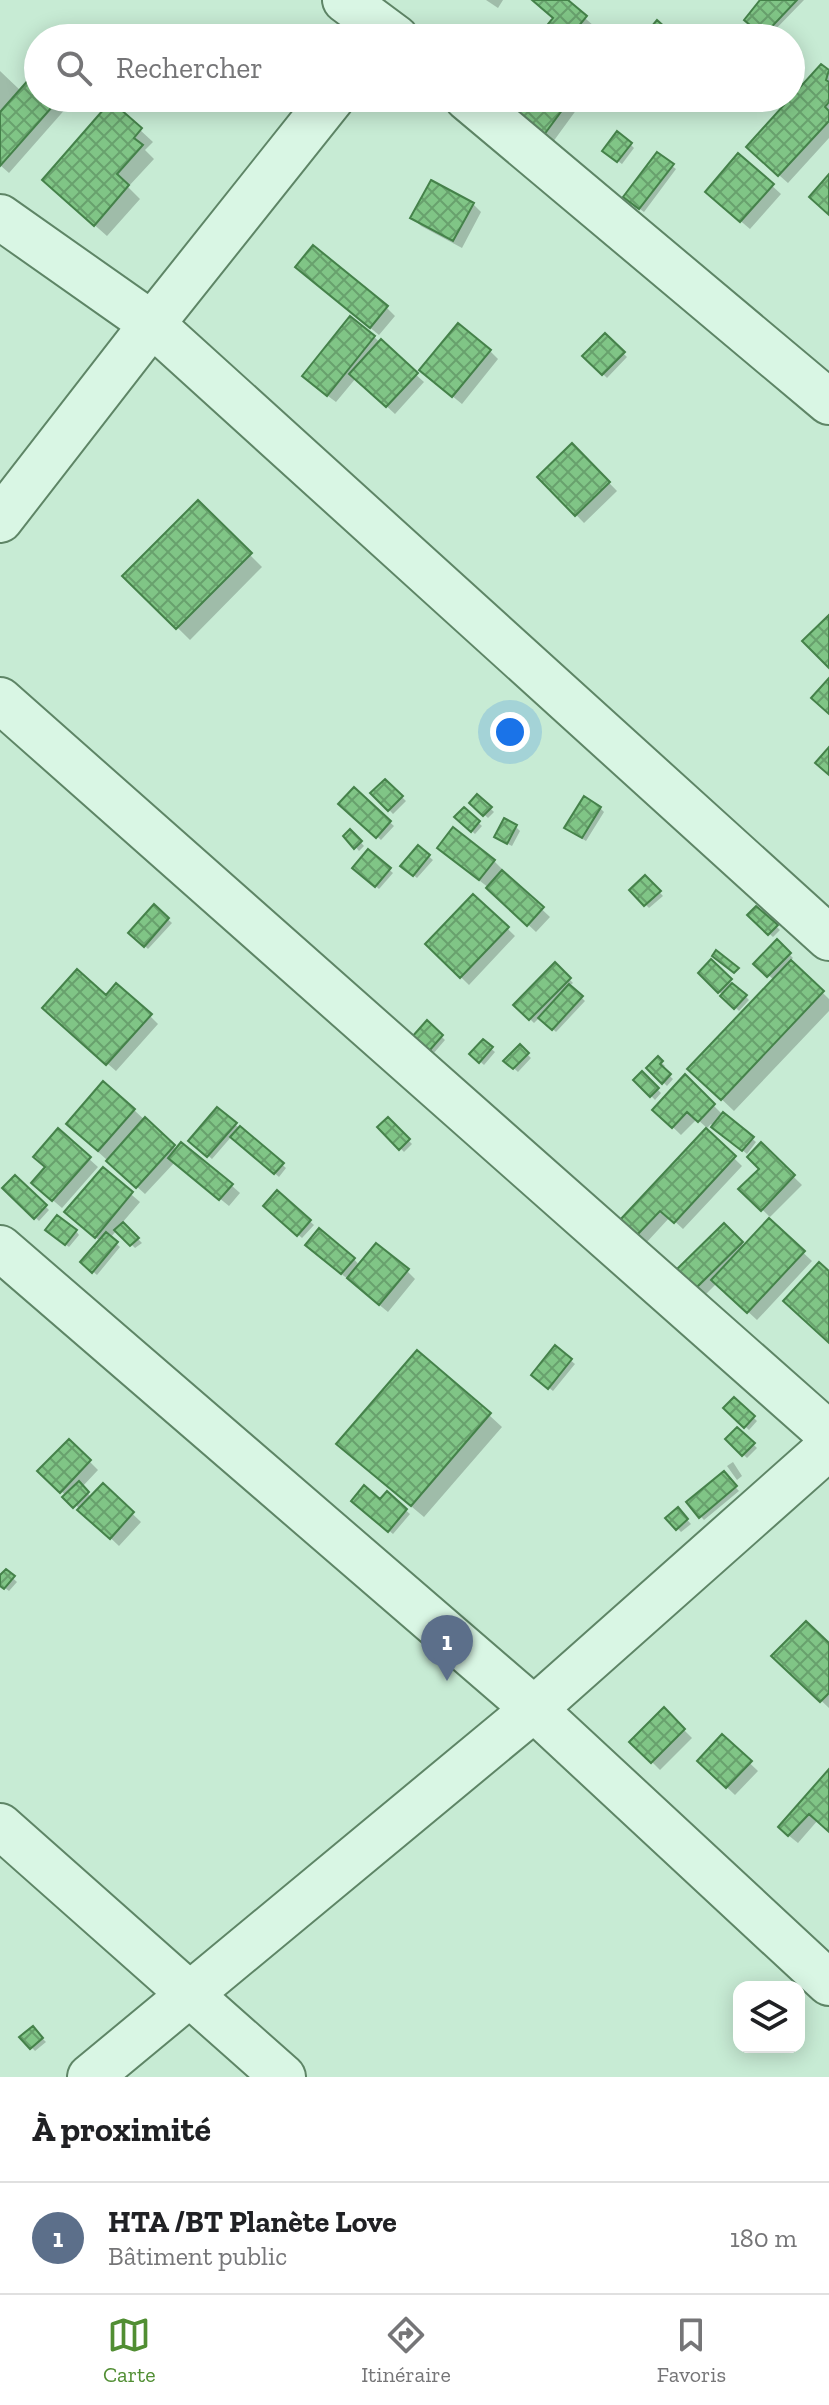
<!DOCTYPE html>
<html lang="fr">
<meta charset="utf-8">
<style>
:root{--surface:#fff;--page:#f2f2f2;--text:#202124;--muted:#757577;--line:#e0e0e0;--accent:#518e33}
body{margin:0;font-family:"Zilla Slab",serif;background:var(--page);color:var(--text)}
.controls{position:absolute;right:24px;bottom:24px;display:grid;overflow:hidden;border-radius:16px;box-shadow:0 4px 20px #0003}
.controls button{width:72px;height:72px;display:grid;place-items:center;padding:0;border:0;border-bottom:2px solid var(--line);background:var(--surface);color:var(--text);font:40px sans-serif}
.you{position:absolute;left:510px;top:732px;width:28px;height:28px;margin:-20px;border:6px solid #fff;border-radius:50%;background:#1a73e8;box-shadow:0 0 0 12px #1a73e833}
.badge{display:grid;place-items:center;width:52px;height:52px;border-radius:50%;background:var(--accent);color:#fff;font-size:26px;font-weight:700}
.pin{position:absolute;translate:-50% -66px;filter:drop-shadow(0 2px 4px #0008)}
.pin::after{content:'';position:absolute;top:42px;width:28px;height:24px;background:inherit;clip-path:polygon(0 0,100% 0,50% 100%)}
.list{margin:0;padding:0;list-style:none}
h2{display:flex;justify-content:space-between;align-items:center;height:104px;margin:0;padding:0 32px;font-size:34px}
h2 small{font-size:26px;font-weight:400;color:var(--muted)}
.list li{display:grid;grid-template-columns:52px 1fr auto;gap:24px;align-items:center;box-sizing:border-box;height:112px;padding:0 32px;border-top:2px solid var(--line)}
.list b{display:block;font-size:30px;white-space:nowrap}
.list p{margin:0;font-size:26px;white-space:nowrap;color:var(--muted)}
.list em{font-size:26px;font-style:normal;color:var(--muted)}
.icon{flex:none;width:44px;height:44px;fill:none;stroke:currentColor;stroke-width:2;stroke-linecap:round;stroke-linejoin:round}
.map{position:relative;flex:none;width:829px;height:2077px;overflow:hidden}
.search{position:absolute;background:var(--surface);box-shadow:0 4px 20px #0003;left:24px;right:24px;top:24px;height:88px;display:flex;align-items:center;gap:20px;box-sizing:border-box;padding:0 28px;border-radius:44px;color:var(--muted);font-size:30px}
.sheet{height:216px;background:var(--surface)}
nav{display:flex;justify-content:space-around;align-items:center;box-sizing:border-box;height:112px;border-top:2px solid var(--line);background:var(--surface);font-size:22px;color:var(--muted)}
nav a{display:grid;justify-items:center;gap:4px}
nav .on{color:var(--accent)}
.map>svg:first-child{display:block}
.shadow{fill:#0003}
.building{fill:url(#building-cross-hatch);stroke:#45824a;stroke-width:2}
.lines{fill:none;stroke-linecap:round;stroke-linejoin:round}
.minor-casing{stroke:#5e8566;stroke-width:48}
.minor{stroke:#d9f6e4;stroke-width:44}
</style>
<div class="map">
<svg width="829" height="2077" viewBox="0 0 829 2077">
<defs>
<pattern id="building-cross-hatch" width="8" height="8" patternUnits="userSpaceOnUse" patternTransform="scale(2)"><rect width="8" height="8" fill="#80c586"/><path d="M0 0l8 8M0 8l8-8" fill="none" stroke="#68a16d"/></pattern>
</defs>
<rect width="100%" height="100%" fill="#c7ebd4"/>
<path class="shadow" d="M 486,0 L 503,0 L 498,8 Z
M 535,0 L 564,0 L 594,26 L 584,38 L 547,38 L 555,18 Z
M 763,0 L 804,0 L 767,38 L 750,24 Z
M 821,66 L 829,73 L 829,138 L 788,183 L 757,156 Z
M 0,71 L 21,91 L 38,72 L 38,98 L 75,98 L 9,173 L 0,165 Z
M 520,98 L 585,98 L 550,146 Z
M 112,104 L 153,142 L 145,150 L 154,159 L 128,187 L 140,199 L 107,236 L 57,192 Z
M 630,144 L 634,148 L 622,164 L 608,154 Z
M 739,156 L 781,194 L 750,229 L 716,200 Z
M 672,166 L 676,169 L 644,212 L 629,201 Z
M 473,204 L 481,212 L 462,248 L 421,226 L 413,218 Z
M 306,275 L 386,307 L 395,316 L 379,335 Z
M 605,336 L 627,357 L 607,378 L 585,356 Z
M 374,337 L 424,382 L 395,414 L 356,378 L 336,402 L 312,384 Z
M 490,351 L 498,359 L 462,404 L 430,378 Z
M 572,445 L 617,491 L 584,523 L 540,477 Z
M 198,503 L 262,567 L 190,640 L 125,576 Z
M 385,781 L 406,801 L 393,814 L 373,793 Z
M 354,790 L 394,826 L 381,840 L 341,804 Z
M 477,796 L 494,812 L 488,818 L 472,803 Z
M 600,808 L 604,812 L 586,841 L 570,831 Z
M 464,810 L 482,826 L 475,834 L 457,817 Z
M 516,827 L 520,831 L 512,846 L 500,840 Z
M 350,831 L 364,846 L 359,851 L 346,836 Z
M 419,848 L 433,860 L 417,878 L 403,866 Z
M 369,852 L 393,873 L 379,889 L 355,868 Z
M 448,856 L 494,861 L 502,869 L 501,871 L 550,917 L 536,932 L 489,888 Z
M 645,877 L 663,896 L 649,908 L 631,890 Z
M 474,896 L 515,936 L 469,985 L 427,944 Z
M 154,907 L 172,923 L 148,949 L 131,933 Z
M 756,908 L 780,930 L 773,937 L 749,915 Z
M 777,942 L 793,958 L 790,961 L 829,999 L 829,1011 L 734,1111 L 690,1069 L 774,980 L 756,964 Z
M 711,962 L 749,1000 L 739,1011 L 700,973 Z
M 555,965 L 573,983 L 569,986 L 585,1001 L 556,1032 L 540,1017 L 534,1023 L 516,1005 Z
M 106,998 L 150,1016 L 158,1024 L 116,1071 L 53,1016 Z
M 427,1023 L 445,1040 L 433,1054 L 415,1036 Z
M 483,1042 L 495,1052 L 484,1065 L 472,1054 Z
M 520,1047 L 531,1058 L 518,1072 L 506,1061 Z
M 658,1059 L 665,1066 L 662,1069 L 673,1079 L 667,1086 L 649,1068 Z
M 642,1074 L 661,1093 L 655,1100 L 636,1080 Z
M 685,1077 L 722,1114 L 756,1142 L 747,1154 L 711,1124 L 707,1128 L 697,1119 L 681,1135 L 654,1109 Z
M 217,1109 L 286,1168 L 279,1177 L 232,1136 L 212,1159 L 191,1140 Z
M 134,1110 L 177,1150 L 231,1185 L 240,1193 L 229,1206 L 175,1162 L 145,1194 L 77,1133 Z
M 388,1120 L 412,1144 L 404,1152 L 380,1127 Z
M 58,1131 L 98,1167 L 62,1208 L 42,1191 Z
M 706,1131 L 742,1166 L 683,1229 L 670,1217 L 646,1243 L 622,1221 Z
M 761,1145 L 802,1185 L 770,1217 L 741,1189 L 761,1169 Z
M 103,1170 L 140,1202 L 122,1223 L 142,1243 L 135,1248 L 117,1230 L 110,1238 L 120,1247 L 97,1275 L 82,1262 L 100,1241 L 75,1220 Z
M 15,1178 L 49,1210 L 39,1221 L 5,1188 Z
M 277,1193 L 314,1225 L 302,1238 L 266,1206 Z
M 769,1221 L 812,1261 L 757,1320 L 717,1283 L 704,1296 L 679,1270 L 724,1226 L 745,1247 Z
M 76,1231 L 79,1235 L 69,1247 L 51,1234 Z
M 311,1249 L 354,1259 L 360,1266 L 407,1271 L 415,1279 L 388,1312 Z
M 555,1348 L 575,1364 L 553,1391 L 537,1378 Z
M 734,1399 L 757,1421 L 749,1430 L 726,1408 Z
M 489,1415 L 502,1427 L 424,1517 L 351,1456 Z
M 737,1429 L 757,1448 L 747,1458 L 727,1439 Z
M 69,1441 L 98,1470 L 82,1487 L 92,1498 L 103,1486 L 141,1522 L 119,1546 L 40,1471 Z
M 733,1462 L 742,1476 L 737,1480 L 727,1466 Z
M 723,1474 L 739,1491 L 704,1520 L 688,1503 Z
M 387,1494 L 410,1514 L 393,1534 L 354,1501 L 381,1502 Z
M 678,1510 L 691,1524 L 681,1532 L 668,1518 Z
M 6,1572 L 17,1582 L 9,1591 L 0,1584 L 0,1579 Z
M 829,1646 L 829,1708 L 774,1656 Z
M 664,1710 L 692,1738 L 660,1770 L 632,1742 Z
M 722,1737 L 758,1771 L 735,1795 L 699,1761 Z
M 829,1772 L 829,1830 L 818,1820 L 798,1843 L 788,1835 Z
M 32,2028 L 46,2042 L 35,2051 L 22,2037 Z"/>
<path class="building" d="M 532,0 L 568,0 L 587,16 L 569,38 L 545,38 L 540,34 L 553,18 Z
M 760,0 L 797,0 L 763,36 L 744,20 Z
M 657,20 L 677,38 L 642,38 Z
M 821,64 L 829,70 L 826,80 L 829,82 L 829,102 L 825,107 L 829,111 L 829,121 L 778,176 L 746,147 Z
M 38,69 L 38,98 L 60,98 L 0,166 L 0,112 Z
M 517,98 L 571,98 L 541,139 L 505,115 Z
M 111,101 L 142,128 L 134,138 L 143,145 L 117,174 L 129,185 L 94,226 L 42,180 Z
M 617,131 L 632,143 L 617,162 L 602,151 Z
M 657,152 L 674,164 L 639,209 L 623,197 Z
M 738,153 L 774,184 L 740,222 L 705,192 Z
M 829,174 L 829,215 L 809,197 Z
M 431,180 L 474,203 L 453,241 L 410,218 Z
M 313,245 L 388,306 L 370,328 L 295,267 Z
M 350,316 L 375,336 L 327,396 L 302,376 Z
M 458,323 L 491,350 L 452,397 L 419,370 Z
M 605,333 L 625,352 L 602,375 L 582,356 Z
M 381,339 L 418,373 L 386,407 L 349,374 Z
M 572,443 L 610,482 L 575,516 L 537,477 Z
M 198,500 L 252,553 L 176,629 L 122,576 Z
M 829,615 L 829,668 L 802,641 Z
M 829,678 L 829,714 L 811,698 Z
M 829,747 L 829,775 L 815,763 Z
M 385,779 L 403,796 L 388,811 L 370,793 Z
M 354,787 L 391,821 L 376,838 L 338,804 Z
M 477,794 L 492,807 L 483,816 L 469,803 Z
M 584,796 L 601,807 L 582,838 L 564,828 Z
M 464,807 L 480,821 L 471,832 L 454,817 Z
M 504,818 L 517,825 L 507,844 L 494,837 Z
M 453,827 L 495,860 L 479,880 L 437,848 Z
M 350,829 L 362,841 L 354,849 L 343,836 Z
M 418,845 L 430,855 L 413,876 L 400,866 Z
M 368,849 L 391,868 L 375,887 L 352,868 Z
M 502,870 L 544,907 L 527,926 L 486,888 Z
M 645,875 L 661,891 L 644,906 L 629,890 Z
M 473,894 L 509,927 L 460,978 L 425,944 Z
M 154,904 L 169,918 L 144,947 L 128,933 Z
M 756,906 L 778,925 L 768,935 L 747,915 Z
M 777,939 L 791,953 L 767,977 L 753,964 Z
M 716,950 L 739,968 L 734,973 L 712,956 Z
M 711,959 L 732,979 L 718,993 L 698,973 Z
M 791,960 L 824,991 L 721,1100 L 687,1069 Z
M 555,962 L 571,978 L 529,1020 L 513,1005 Z
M 77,969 L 106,995 L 116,983 L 152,1014 L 106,1065 L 42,1008 Z
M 732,983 L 747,995 L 734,1009 L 720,996 Z
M 569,984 L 583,996 L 552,1030 L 538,1018 Z
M 427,1020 L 443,1035 L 429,1051 L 412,1037 Z
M 483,1039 L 493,1047 L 479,1063 L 469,1054 Z
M 520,1044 L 529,1053 L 513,1069 L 503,1061 Z
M 658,1056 L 663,1061 L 660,1064 L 671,1074 L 662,1084 L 646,1068 Z
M 642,1071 L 659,1088 L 650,1097 L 633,1080 Z
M 685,1074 L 715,1104 L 698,1122 L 687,1112 L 672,1128 L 652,1110 Z
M 103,1081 L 135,1109 L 98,1151 L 66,1124 Z
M 217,1107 L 237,1123 L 207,1157 L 188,1141 Z
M 723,1112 L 754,1137 L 742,1151 L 711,1127 Z
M 145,1117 L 175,1145 L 136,1188 L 106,1161 Z
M 388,1117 L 410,1139 L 399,1150 L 377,1127 Z
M 240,1126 L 284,1163 L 274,1174 L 230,1137 Z
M 58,1128 L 91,1157 L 52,1201 L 31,1183 L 45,1167 L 33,1157 Z
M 706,1128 L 736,1156 L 674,1223 L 660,1211 L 636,1236 L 619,1221 Z
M 181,1142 L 233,1184 L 219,1200 L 168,1158 Z
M 761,1142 L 795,1175 L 761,1211 L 738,1189 L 759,1169 L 747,1157 Z
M 103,1167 L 133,1192 L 95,1238 L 64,1212 Z
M 15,1175 L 47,1205 L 34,1219 L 2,1188 Z
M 277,1190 L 311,1220 L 297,1236 L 263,1206 Z
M 57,1215 L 77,1230 L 65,1245 L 45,1230 Z
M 769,1218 L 805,1251 L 747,1313 L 711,1280 Z
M 123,1222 L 139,1238 L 130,1246 L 114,1230 Z
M 724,1223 L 743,1242 L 695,1289 L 676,1270 Z
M 319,1228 L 355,1258 L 341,1274 L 305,1245 Z
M 106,1232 L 118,1242 L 92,1273 L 80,1262 Z
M 376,1243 L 409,1269 L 379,1305 L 347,1278 Z
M 819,1262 L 829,1271 L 829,1343 L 783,1301 Z
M 555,1345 L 572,1359 L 548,1389 L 531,1375 Z
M 417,1350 L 491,1413 L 411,1506 L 336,1444 Z
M 734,1397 L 755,1416 L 744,1428 L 723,1408 Z
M 737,1427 L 755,1443 L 742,1456 L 725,1439 Z
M 69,1439 L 91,1460 L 60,1493 L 37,1471 Z
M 724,1471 L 737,1486 L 699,1518 L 686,1502 Z
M 79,1481 L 89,1492 L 73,1508 L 62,1497 Z
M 103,1483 L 134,1512 L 110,1539 L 77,1510 Z
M 364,1485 L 380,1499 L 387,1491 L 407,1509 L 388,1532 L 351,1501 Z
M 678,1507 L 688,1519 L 676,1530 L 665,1518 Z
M 6,1569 L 15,1576 L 4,1589 L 0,1586 L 0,1575 Z
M 806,1621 L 829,1643 L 829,1693 L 820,1702 L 771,1656 Z
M 664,1707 L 685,1729 L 651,1763 L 629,1742 Z
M 722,1734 L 752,1761 L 726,1788 L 697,1761 Z
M 829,1769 L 829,1832 L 809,1814 L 788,1836 L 778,1827 Z
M 33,2026 L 43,2038 L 30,2049 L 19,2037 Z"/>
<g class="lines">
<g class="minor-casing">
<path id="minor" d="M 345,0 L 396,38
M 467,98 L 829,402
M 0,217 L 152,324 L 829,938
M 0,520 L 152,324 L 332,98
M 0,700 L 829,1434
M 0,1248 L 534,1709 L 829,1983
M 0,1826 L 283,2077
M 90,2077 L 534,1709 L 829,1447"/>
</g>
<use href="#minor" class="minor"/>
</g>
</svg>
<div class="controls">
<button><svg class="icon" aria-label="layers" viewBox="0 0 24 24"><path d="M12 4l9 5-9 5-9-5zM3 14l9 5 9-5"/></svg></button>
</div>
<div class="you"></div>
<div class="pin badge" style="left:447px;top:1681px;background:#5c6f8a">1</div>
<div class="search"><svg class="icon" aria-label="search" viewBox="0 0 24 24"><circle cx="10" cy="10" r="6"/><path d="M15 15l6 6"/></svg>Rechercher</div>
</div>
<section class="sheet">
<h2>À proximité<small></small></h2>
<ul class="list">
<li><span class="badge" style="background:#5c6f8a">1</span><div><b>HTA /BT Planète Love</b><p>Bâtiment public</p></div><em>180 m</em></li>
</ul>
</section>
<nav>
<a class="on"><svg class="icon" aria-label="map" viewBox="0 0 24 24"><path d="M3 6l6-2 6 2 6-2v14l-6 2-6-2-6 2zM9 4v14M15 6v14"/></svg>Carte</a>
<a><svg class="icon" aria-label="directions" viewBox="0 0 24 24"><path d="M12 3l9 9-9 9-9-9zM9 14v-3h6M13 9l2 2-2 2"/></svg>Itinéraire</a>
<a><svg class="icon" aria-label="saved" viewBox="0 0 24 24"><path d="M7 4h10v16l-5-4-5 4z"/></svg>Favoris</a>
</nav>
